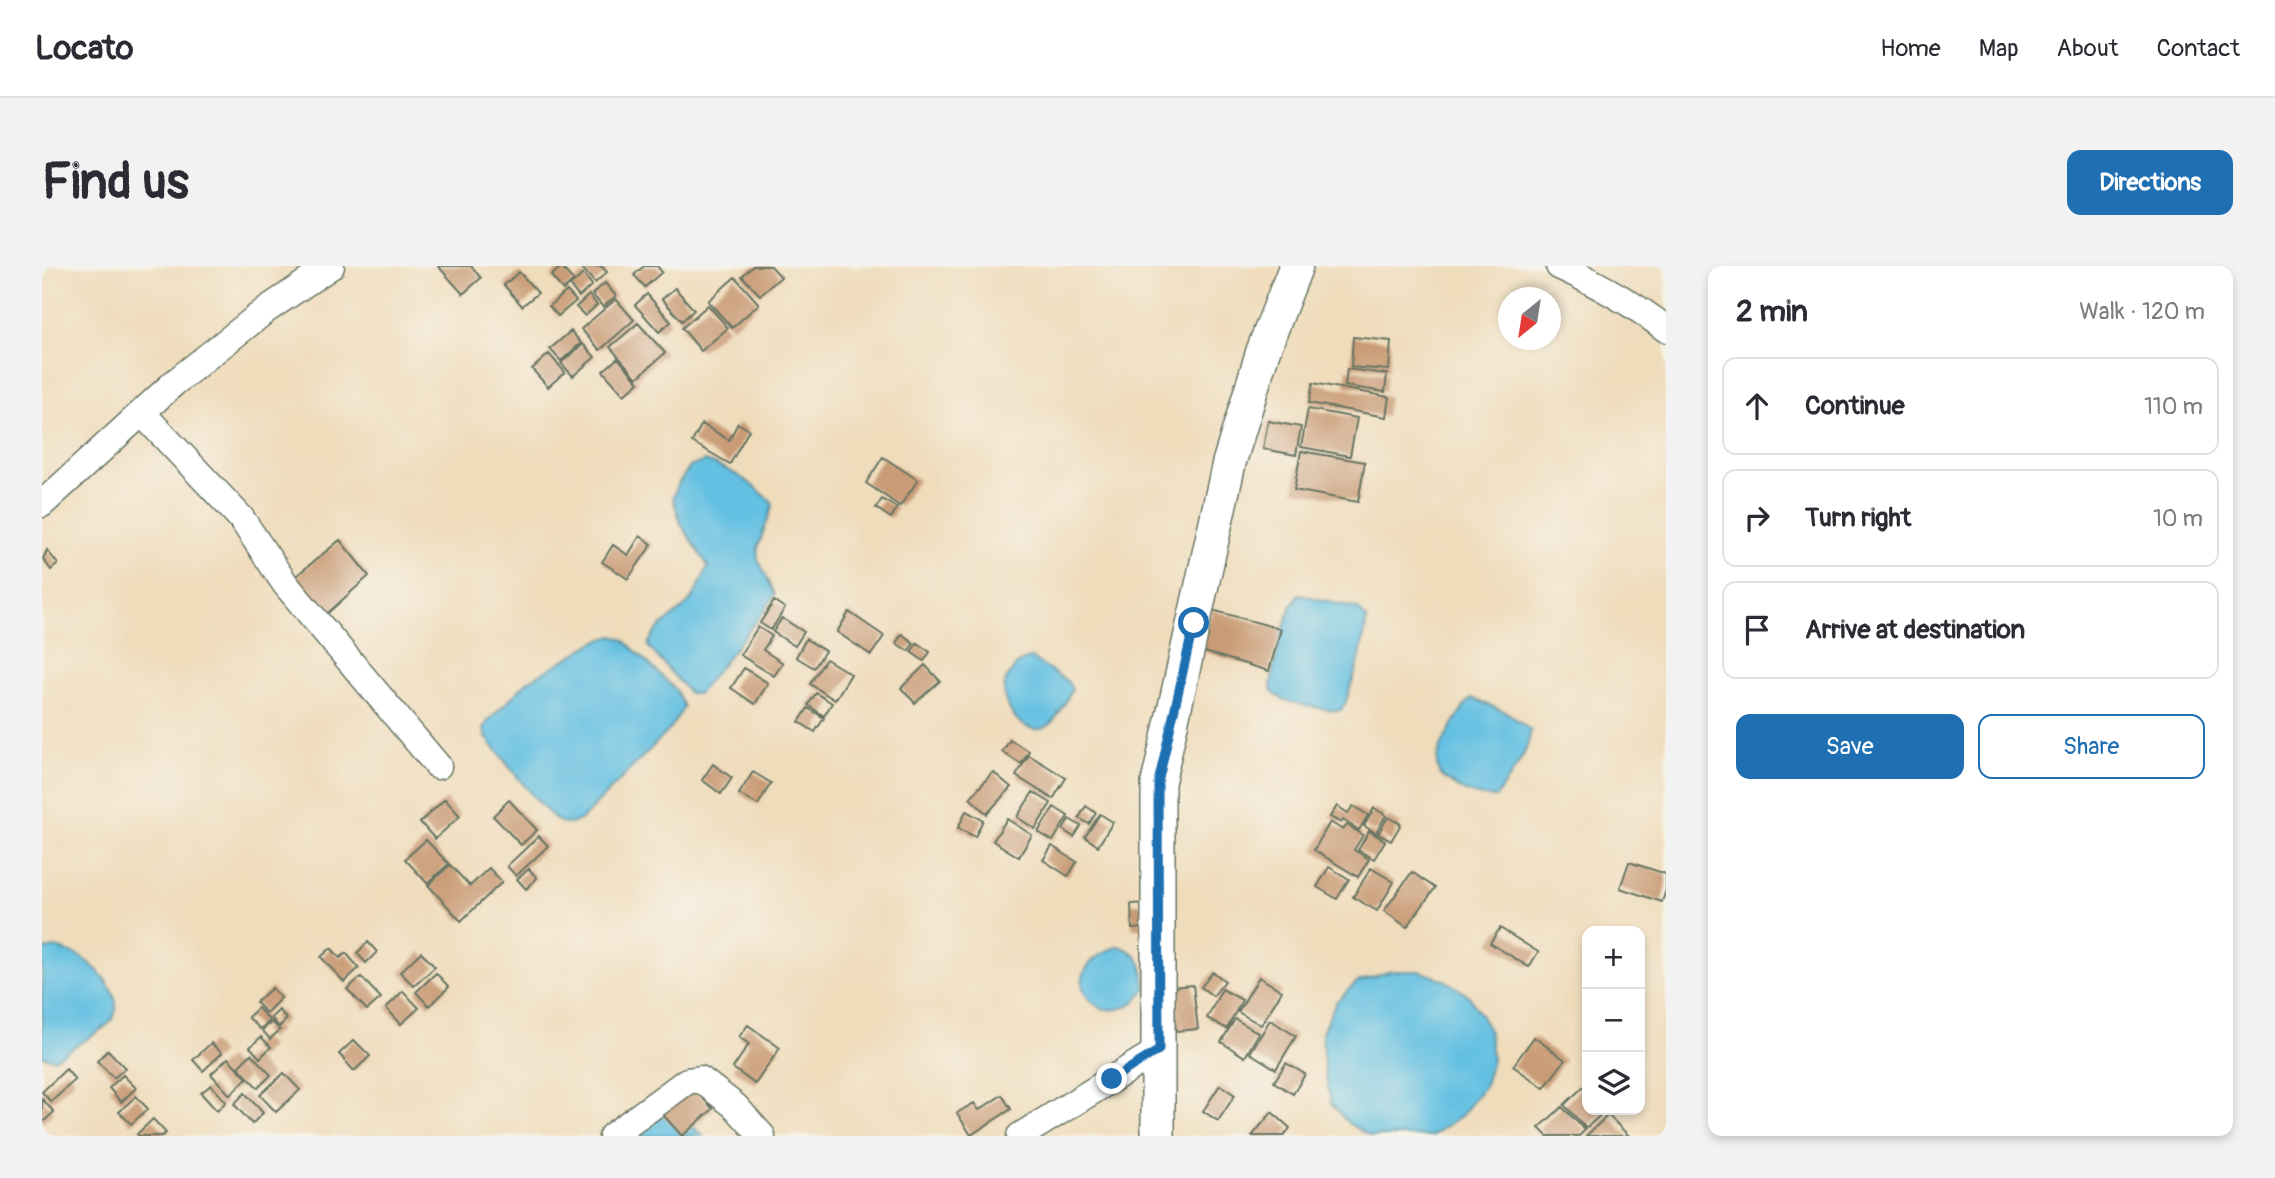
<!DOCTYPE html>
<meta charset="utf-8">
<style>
:root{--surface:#fff;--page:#f2f2f3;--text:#2b2b33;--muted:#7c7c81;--line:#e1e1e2;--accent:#1f6fb2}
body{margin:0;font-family:Pangolin,sans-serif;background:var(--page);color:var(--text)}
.controls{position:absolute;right:21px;bottom:21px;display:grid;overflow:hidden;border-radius:14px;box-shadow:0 4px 10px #0003}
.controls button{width:63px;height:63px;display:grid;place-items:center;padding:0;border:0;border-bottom:2px solid var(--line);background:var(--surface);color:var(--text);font:35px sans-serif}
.compass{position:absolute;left:1456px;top:21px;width:63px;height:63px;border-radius:50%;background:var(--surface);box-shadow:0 4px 10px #0003;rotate:210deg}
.stop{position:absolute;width:21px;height:21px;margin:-16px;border:5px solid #1f6fb2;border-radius:50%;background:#fff}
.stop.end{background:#1f6fb2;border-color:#fff;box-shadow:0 2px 7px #0008}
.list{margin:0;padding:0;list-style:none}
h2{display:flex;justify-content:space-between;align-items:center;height:91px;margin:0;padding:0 28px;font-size:30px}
h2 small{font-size:23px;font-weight:400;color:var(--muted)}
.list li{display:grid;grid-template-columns:46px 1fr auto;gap:21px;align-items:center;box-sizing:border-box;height:98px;margin:0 14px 14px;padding:0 14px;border:2px solid var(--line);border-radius:14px}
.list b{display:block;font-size:26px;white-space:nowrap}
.list em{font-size:23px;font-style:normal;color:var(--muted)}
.actions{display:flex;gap:14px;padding:21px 28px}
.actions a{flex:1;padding:16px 0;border:2px solid var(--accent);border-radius:14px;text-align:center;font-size:24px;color:var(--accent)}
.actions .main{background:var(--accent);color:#fff}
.icon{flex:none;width:38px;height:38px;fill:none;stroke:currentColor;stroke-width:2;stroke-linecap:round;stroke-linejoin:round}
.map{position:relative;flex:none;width:1624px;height:870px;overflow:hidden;border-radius:14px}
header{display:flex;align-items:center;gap:42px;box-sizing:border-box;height:98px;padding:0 35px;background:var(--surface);border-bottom:2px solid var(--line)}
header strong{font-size:33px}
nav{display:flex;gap:38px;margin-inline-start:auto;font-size:24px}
.intro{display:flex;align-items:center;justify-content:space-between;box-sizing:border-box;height:168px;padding:0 42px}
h1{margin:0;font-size:49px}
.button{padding:18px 32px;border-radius:14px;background:var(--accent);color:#fff;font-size:24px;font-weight:700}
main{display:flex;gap:42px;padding:0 42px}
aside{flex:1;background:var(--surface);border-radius:14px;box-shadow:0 4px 10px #0003}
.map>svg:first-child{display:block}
.water{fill:#64c0e2;stroke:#427e8b;stroke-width:2}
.building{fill:#c99b76}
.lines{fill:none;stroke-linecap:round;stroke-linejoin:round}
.minor-casing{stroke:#687563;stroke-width:29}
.tertiary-casing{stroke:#687563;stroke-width:36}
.minor{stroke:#fff;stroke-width:26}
.tertiary{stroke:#fff;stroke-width:33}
.route{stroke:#1f6fb2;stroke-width:9}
</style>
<header>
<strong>Locato</strong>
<nav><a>Home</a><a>Map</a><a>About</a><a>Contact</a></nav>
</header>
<div class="intro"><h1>Find us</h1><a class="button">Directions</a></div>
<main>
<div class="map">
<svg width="1624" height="870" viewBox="0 0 1624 870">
<rect width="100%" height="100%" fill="#f7f3e8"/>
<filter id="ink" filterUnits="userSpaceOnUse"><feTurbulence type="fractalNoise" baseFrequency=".0143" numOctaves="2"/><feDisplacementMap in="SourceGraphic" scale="14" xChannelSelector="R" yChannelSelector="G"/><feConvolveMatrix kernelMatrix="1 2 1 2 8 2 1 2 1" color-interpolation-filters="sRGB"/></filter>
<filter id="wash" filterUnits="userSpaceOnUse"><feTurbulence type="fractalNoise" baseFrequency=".00686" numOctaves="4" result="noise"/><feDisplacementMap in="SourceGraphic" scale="28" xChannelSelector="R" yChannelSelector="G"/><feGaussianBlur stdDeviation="1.57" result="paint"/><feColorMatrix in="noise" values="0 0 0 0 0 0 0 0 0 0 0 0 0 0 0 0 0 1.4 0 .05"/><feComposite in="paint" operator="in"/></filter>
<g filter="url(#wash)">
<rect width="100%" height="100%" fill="#efdcbb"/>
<path class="water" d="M 663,195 C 691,204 711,217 731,238 L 716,281 L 716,293 L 733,328 L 724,343 L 656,428 L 647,427 L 606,380 C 611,360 636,350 648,335 C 656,324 661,312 666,300 L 639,258 L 631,232 L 637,216 L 649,200 Z
M 1257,328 L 1316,343 L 1325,353 L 1318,391 L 1303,438 L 1299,444 L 1293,445 C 1276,441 1236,438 1229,423 C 1230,402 1244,343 1257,328 Z
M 571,370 L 581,373 L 633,423 L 642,441 L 628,463 L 541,552 C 535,556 528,560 521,557 C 505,553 457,487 444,471 L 442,463 L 445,456 L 486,415 L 555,375 Z
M 989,392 L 1025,415 L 1030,423 C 1024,434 1016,453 1005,460 C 985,473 961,443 962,424 C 962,417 966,409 971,404 C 975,397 980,393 989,392 Z
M 1430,432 L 1464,446 L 1488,464 C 1489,486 1466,512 1454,531 C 1439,532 1427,528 1413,520 C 1408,516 1400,512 1397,506 C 1387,490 1415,453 1424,438 Z
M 1077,680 C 1100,687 1102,703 1104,723 C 1066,778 998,708 1077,680 Z
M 14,682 C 22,685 33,687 40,692 C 57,703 87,735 68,756 C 59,766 24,785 12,793 L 0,790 L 0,684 Z
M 1349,705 L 1377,705 L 1403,714 L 1427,730 L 1447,764 L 1450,794 L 1443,819 L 1420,849 L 1390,870 L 1329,870 L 1307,858 L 1289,838 L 1282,802 L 1280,766 L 1294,736 L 1315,716 Z
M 632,842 L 661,870 L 578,870 Z"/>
<g id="blocks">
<path class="building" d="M 396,0 L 429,0 L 439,12 L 421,28 Z
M 542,0 L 559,0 L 565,6 L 553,17 L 540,2 Z
M 602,0 L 615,0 L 620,6 L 603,21 L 592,9 Z
M 711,0 L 729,0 L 739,11 L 718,29 L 700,10 Z
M 519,1 L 532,15 L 521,24 L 509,10 Z
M 477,6 L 496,27 L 480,40 L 462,19 Z
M 541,8 L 550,19 L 537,31 L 528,20 Z
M 693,11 L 717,38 L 690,62 L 666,35 Z
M 563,17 L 574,30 L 561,41 L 550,28 Z
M 633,22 L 652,44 L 640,55 L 620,33 Z
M 525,25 L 534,35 L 516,50 L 507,40 Z
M 605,28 L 629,56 L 617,66 L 593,39 Z
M 547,29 L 555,39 L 543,50 L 534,41 Z
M 574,33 L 592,54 L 558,84 L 539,63 Z
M 666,39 L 686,62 L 659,85 L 640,62 Z
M 596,57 L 623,87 L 595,112 L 568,81 Z
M 529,65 L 539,77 L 519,95 L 508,83 Z
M 1311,71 L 1349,75 L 1347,104 L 1309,101 Z
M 541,78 L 553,91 L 531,110 L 519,97 Z
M 507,88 L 523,106 L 506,121 L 490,103 Z
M 576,92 L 597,116 L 582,129 L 561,105 Z
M 1305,103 L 1345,108 L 1343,126 L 1303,120 Z
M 1271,117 L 1347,131 L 1344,151 L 1267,137 Z
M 1266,143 L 1315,152 L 1308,190 L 1259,181 Z
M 1226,155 L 1259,161 L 1254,189 L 1221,183 Z
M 696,157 L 707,164 L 688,198 L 650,176 L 660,158 L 687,174 Z
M 1259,185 L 1323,196 L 1316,236 L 1252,224 Z
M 841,191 L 876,214 L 858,240 L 824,217 Z
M 840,233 L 855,242 L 849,252 L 834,242 Z
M 598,270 L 610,278 L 586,313 L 560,296 L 571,279 L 586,289 Z
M 298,274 L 327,310 L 279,353 L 248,315 Z
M 5,284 L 16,298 L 9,304 L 1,293 Z
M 732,335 L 743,342 L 729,364 L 718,357 Z
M 1170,344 L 1239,363 L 1227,405 L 1159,385 Z
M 807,346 L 842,370 L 829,389 L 795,366 Z
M 740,352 L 762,366 L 753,380 L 731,366 Z
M 716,361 L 730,370 L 721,384 L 741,397 L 732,410 L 698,389 Z
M 860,368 L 872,377 L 866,385 L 854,377 Z
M 764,373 L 783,385 L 772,402 L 754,391 Z
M 875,377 L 888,386 L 882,395 L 869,386 Z
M 784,393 L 809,408 L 793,434 L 768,418 Z
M 883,399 L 898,415 L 873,437 L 859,422 Z
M 702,402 L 726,417 L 713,438 L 689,422 Z
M 774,427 L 790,437 L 782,450 L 766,439 Z
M 766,442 L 782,452 L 773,466 L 757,456 Z
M 968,474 L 987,485 L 979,498 L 960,486 Z
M 987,489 L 1024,512 L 1011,533 L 974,510 Z
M 671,498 L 690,512 L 679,528 L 660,514 Z
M 711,506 L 729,517 L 716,539 L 697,528 Z
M 951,506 L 969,521 L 945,548 L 928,532 Z
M 991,526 L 1009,537 L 993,563 L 975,551 Z
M 403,533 L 418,550 L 393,573 L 378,556 Z
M 467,534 L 495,564 L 479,579 L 451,550 Z
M 1044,540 L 1054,547 L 1047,558 L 1037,552 Z
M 1295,540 L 1306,547 L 1311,540 L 1326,549 L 1317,564 L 1301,554 L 1299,557 L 1288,551 Z
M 1012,541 L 1026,550 L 1011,575 L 996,566 Z
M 1332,542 L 1344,549 L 1334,567 L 1322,560 Z
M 924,545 L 941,554 L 933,571 L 916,562 Z
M 1058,548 L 1071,556 L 1056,580 L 1043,571 Z
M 1346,551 L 1359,558 L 1349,575 L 1336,568 Z
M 965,553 L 990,569 L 977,591 L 951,575 Z
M 1027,553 L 1039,560 L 1032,571 L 1021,564 Z
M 1288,556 L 1301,564 L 1305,559 L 1321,569 L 1312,584 L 1327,593 L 1316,611 L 1272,584 Z
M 1327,565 L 1343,575 L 1332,593 L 1316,584 Z
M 497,570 L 506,580 L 474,610 L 465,600 Z
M 384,574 L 407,598 L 385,617 L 363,593 Z
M 1010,580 L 1035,596 L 1026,610 L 1001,594 Z
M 1587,596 L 1624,608 L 1624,624 L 1620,636 L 1578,622 Z
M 408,599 L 428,620 L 447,602 L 460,616 L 419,655 L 386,619 Z
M 1287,601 L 1307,613 L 1295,633 L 1275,621 Z
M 1329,602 L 1352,616 L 1335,645 L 1311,631 Z
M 487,603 L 495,612 L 484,623 L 475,613 Z
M 1370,606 L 1393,622 L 1365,661 L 1342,645 Z
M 1106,637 L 1108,662 L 1090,663 L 1089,638 Z
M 1458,662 L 1496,686 L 1487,701 L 1448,677 Z
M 326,676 L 335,686 L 324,697 L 315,687 Z
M 289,682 L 298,692 L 304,687 L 317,702 L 302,716 L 279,691 Z
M 379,686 L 393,701 L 372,720 L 358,706 Z
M 1171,706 L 1183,715 L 1171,730 L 1159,721 Z
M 394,707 L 407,721 L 387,740 L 374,726 Z
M 319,711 L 339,732 L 325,744 L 305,723 Z
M 1217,711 L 1240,725 L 1219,759 L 1196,746 Z
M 1151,719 L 1156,763 L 1134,765 L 1129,721 Z
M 230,722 L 239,732 L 224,747 L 214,736 Z
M 1180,723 L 1200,734 L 1185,763 L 1165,752 Z
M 361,725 L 377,742 L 359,758 L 344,742 Z
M 216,742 L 228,755 L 218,763 L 206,751 Z
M 237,744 L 245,753 L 237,761 L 229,752 Z
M 1193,753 L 1217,767 L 1203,791 L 1179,776 Z
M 1228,754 L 1254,770 L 1234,803 L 1208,787 Z
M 230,756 L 238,764 L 228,773 L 220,764 Z
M 706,759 L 738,782 L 713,818 L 691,802 L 707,778 L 697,771 Z
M 219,771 L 229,781 L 218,792 L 208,781 Z
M 1492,771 L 1523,794 L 1502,822 L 1471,800 Z
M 312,774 L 328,790 L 312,805 L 297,788 Z
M 169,777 L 180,787 L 161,805 L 151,794 Z
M 66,784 L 83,802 L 72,812 L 55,795 Z
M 209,788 L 229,809 L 216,822 L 196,801 Z
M 186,792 L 205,812 L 188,829 L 169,808 Z
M 1244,797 L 1263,808 L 1251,828 L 1232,816 Z
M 24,803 L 33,814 L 9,836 L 0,826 Z
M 242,807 L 258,824 L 234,846 L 218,829 Z
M 81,809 L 94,822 L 79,836 L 67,822 Z
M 645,815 L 671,843 L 640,870 L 615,842 Z
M 169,819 L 184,836 L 175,845 L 159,827 Z
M 1178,819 L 1193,829 L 1176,855 L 1161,845 Z
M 1541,821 L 1545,825 L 1545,844 L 1564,844 L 1544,862 L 1522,839 Z
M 203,827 L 221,847 L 210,858 L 192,838 Z
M 960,829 L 969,843 L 929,869 L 915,847 L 932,837 L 937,844 Z
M 94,830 L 106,843 L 89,858 L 77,846 Z
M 0,833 L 12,846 L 0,857 Z
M 1520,841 L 1543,864 L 1537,870 L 1505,870 L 1497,862 Z
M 1230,846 L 1248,862 L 1242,870 L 1210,870 Z
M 1566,849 L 1587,870 L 1544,870 Z
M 111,853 L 124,867 L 120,870 L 97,870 L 95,868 Z"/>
</g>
</g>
<g filter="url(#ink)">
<use href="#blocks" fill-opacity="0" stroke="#687563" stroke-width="2"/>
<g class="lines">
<g class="minor-casing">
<path id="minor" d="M 1517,0 C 1556,18 1591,37 1624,63
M 100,147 L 199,252 L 244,319 L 396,500
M 0,238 L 132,117 L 224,44 L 289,0
M 570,870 L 645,815 L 658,813 L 693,840 L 720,870
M 978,870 L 1117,784"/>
</g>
<g class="tertiary-casing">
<path id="tertiary" d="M 1116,870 L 1116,517 L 1187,197 L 1221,85 L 1254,0"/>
</g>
<use href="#minor" class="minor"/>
<use href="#tertiary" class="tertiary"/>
</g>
</g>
<g class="lines" filter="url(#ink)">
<path class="route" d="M 1070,813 L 1117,784 L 1116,517 L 1152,357"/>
</g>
</svg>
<div class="controls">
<button>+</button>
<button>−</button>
<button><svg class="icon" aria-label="layers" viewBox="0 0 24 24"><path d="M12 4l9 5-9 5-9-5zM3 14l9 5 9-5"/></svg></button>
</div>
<svg class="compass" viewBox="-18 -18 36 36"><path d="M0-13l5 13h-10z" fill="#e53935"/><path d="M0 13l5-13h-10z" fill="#7c7c81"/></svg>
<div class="stop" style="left:1152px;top:357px"></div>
<div class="stop end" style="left:1070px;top:813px"></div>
</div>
<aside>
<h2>2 min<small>Walk · 120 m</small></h2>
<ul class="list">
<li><svg class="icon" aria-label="ahead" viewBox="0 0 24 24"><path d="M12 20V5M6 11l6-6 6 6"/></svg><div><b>Continue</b></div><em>110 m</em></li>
<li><svg class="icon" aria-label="right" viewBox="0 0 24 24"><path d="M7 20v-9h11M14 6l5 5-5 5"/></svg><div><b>Turn right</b></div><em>10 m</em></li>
<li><svg class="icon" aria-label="arrive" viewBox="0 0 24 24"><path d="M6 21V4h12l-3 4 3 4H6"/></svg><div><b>Arrive at destination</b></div></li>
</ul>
<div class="actions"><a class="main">Save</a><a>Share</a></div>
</aside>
</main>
